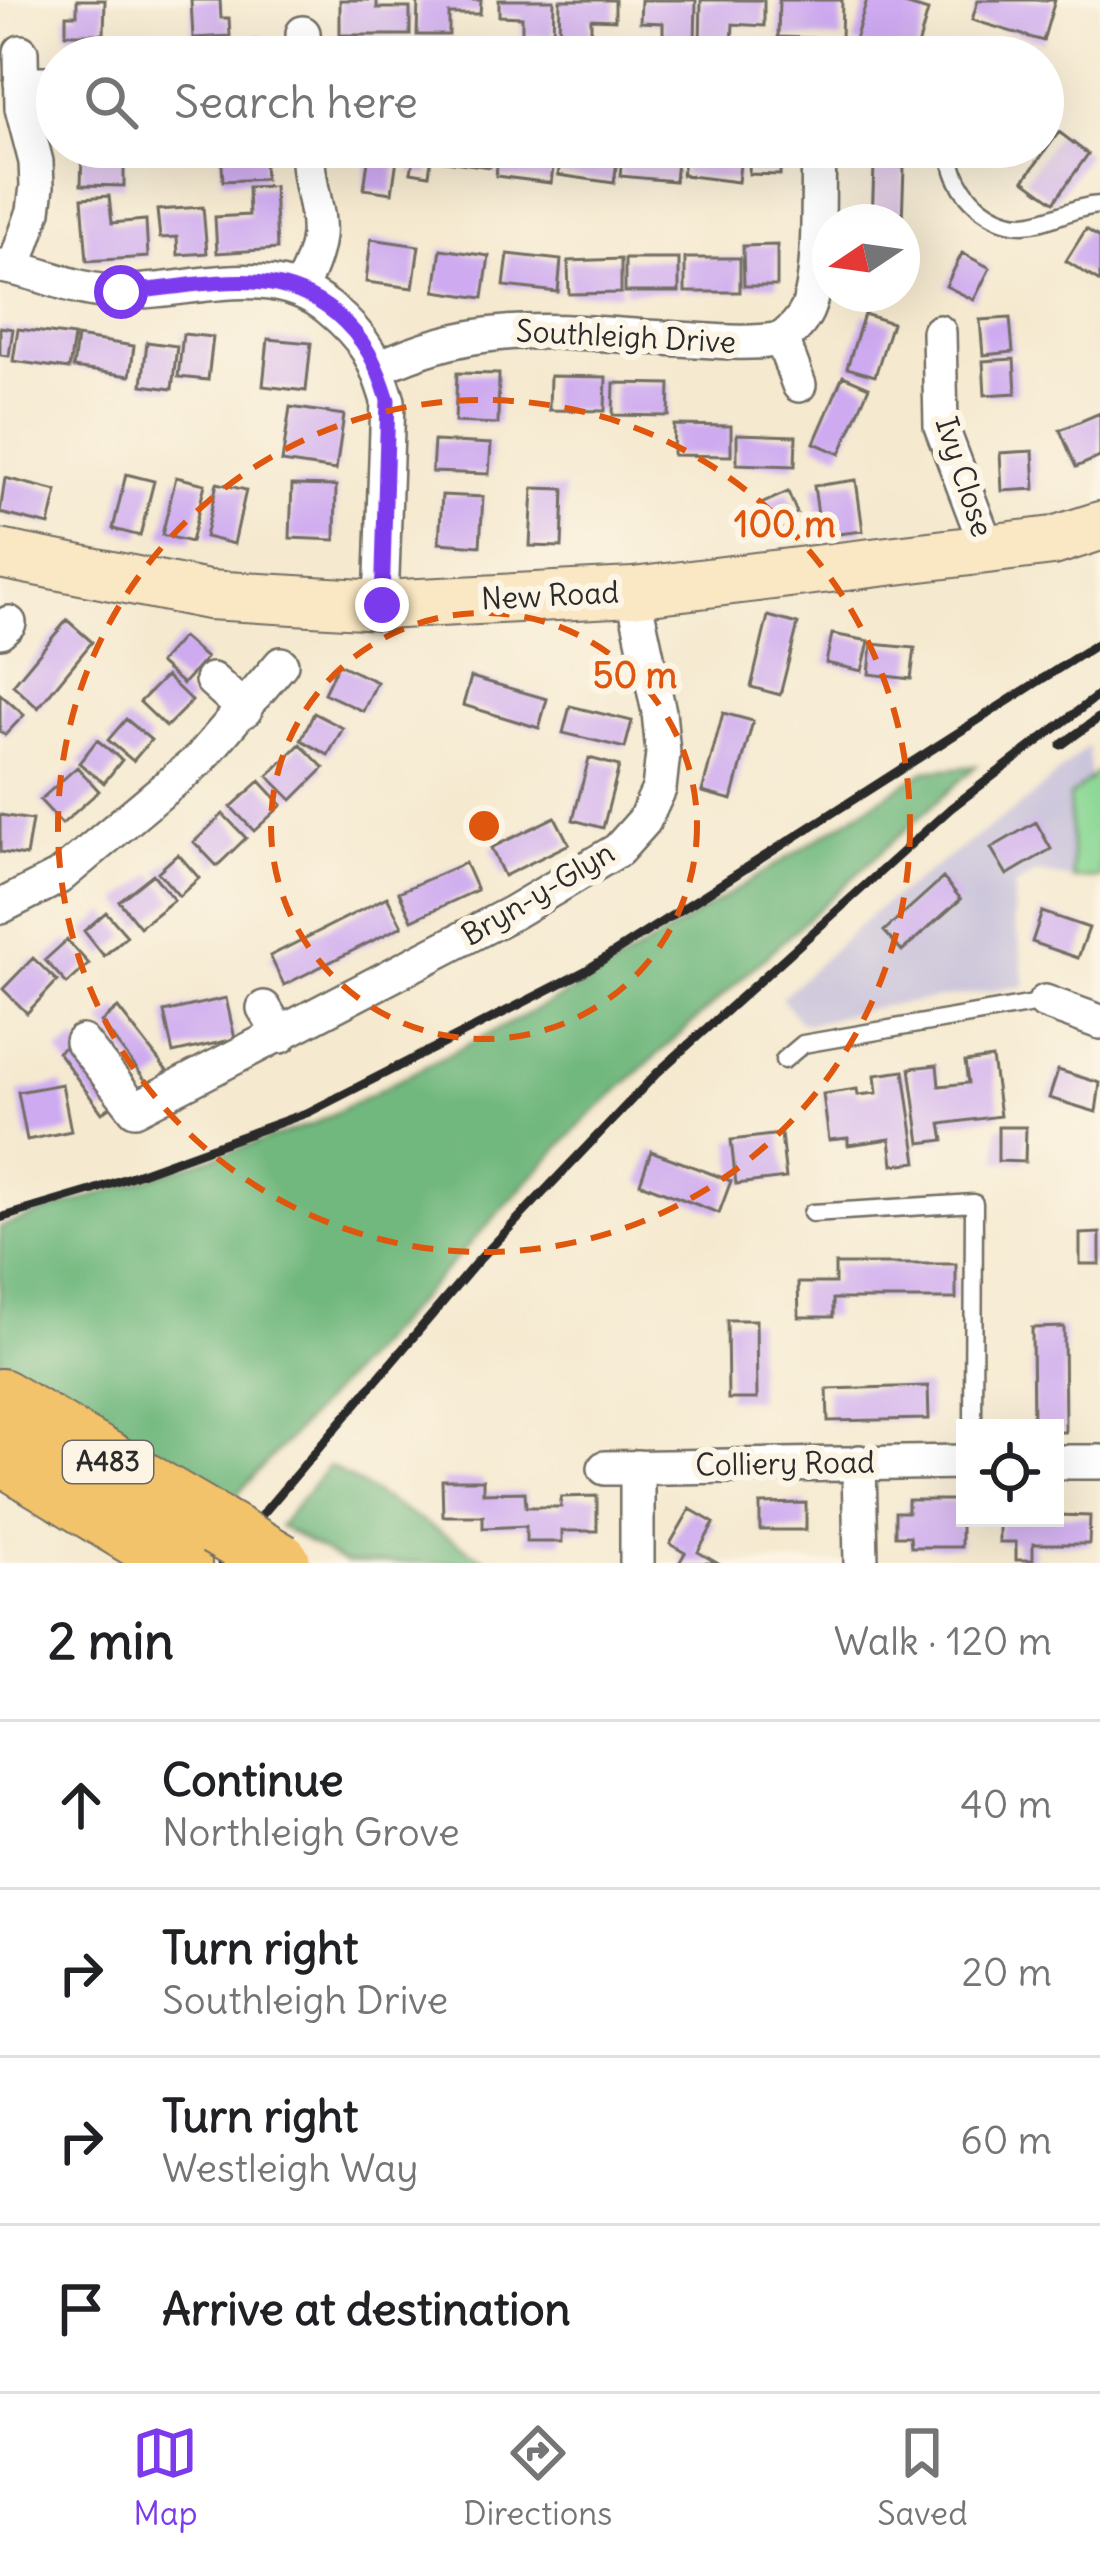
<!DOCTYPE html>
<meta charset="utf-8">
<style>
:root{--surface:#fff;--page:#f6f6f6;--text:#202124;--muted:#757577;--line:#e0e0e0;--accent:#7c3aed}
body{margin:0;font-family:Delius,sans-serif;background:var(--page);color:var(--text)}
.controls{position:absolute;right:36px;bottom:36px;display:grid;overflow:hidden;border-radius:0px;box-shadow:0 12px 48px #0002}
.controls button{width:108px;height:108px;display:grid;place-items:center;padding:0;border:0;border-bottom:3px solid var(--line);background:var(--surface);color:var(--text);font:60px sans-serif}
.compass{position:absolute;left:812px;top:204px;width:108px;height:108px;border-radius:50%;background:var(--surface);box-shadow:0 12px 48px #0002;rotate:257deg}
.stop{position:absolute;width:36px;height:36px;margin:-27px;border:9px solid #7c3aed;border-radius:50%;background:#fff}
.stop.end{background:#7c3aed;border-color:#fff;box-shadow:0 3px 12px #0008}
.list{margin:0;padding:0;list-style:none}
h2{display:flex;justify-content:space-between;align-items:center;height:156px;margin:0;padding:0 48px;font-size:51px}
h2 small{font-size:39px;font-weight:400;color:var(--muted)}
.list li{display:grid;grid-template-columns:78px 1fr auto;gap:36px;align-items:center;box-sizing:border-box;height:168px;padding:0 48px;border-top:3px solid var(--line)}
.list b{display:block;font-size:45px;white-space:nowrap}
.list p{margin:0;font-size:39px;white-space:nowrap;color:var(--muted)}
.list em{font-size:39px;font-style:normal;color:var(--muted)}
.icon{flex:none;width:66px;height:66px;fill:none;stroke:currentColor;stroke-width:2;stroke-linecap:round;stroke-linejoin:round}
.map{position:relative;flex:none;width:1100px;height:1563px;overflow:hidden}
.search{position:absolute;background:var(--surface);box-shadow:0 12px 48px #0002;left:36px;right:36px;top:36px;height:132px;display:flex;align-items:center;gap:30px;box-sizing:border-box;padding:0 42px;border-radius:66px;color:var(--muted);font-size:45px}
.sheet{height:828px;background:var(--surface)}
nav{display:flex;justify-content:space-around;align-items:center;box-sizing:border-box;height:168px;border-top:3px solid var(--line);background:var(--surface);font-size:33px;color:var(--muted)}
nav a{display:grid;justify-items:center;gap:6px}
nav .on{color:var(--accent)}
.map>svg:first-child{display:block}
.industrial{fill:#c6c0da}
.green{fill:#8cd895;stroke:#5c8260;stroke-width:3}
.forest{fill:#71b87e;stroke:#4e7254;stroke-width:3}
.building{fill:#ceaaf0}
.lines{fill:none;stroke-linecap:round;stroke-linejoin:round}
.lane-casing{stroke:#726e64;stroke-width:21}
.street-casing{stroke:#726e64;stroke-width:38}
.secondary-casing{stroke:#726e64;stroke-width:52}
.highway-casing{stroke:#726e64;stroke-width:64}
.lane{stroke:#fff;stroke-width:16}
.street{stroke:#fff;stroke-width:33}
.secondary{stroke:#fae7c3;stroke-width:48}
.highway{stroke:#f2c36a;stroke-width:60}
.rail{stroke:#2b2b2b;stroke-width:9}
.highway-bridge-casing{stroke:#726e64;stroke-width:64;stroke-linecap:butt}
.highway-bridge{stroke:#f2c36a;stroke-width:60}
.route{stroke:#7c3aed;stroke-width:15}
.ring{fill:none;stroke:#df570e;stroke-width:6;stroke-dasharray:21 15}
.labels{text-anchor:middle;stroke-width:12;stroke-linejoin:round;paint-order:stroke}
.shield{fill:#fcf5e5;stroke:#6a6863;stroke-width:3}
.shield-label{font-size:27px;font-weight:bold;fill:#2b2b2b}
.street-label{font-size:30px;fill:#2b2b2b;stroke:#fcf5e5}
.centre{fill:#df570e;stroke:#fcf5e5;stroke-width:6}
.ring-label{font-size:36px;text-anchor:middle;font-weight:bold;fill:#df570e;stroke:#fcf5e5;stroke-width:12;stroke-linejoin:round;paint-order:stroke}
</style>
<div class="map">
<svg width="1100" height="1563" viewBox="0 0 1100 1563">
<rect width="100%" height="100%" fill="#fcf5e5"/>
<filter id="ink" filterUnits="userSpaceOnUse"><feTurbulence type="fractalNoise" baseFrequency=".00833" numOctaves="2"/><feDisplacementMap in="SourceGraphic" scale="24" xChannelSelector="R" yChannelSelector="G"/><feConvolveMatrix kernelMatrix="1 2 1 2 8 2 1 2 1" color-interpolation-filters="sRGB"/></filter>
<filter id="wash" filterUnits="userSpaceOnUse"><feTurbulence type="fractalNoise" baseFrequency=".004" numOctaves="4" result="noise"/><feDisplacementMap in="SourceGraphic" scale="48" xChannelSelector="R" yChannelSelector="G"/><feGaussianBlur stdDeviation="2.7" result="paint"/><feColorMatrix in="noise" values="0 0 0 0 0 0 0 0 0 0 0 0 0 0 0 0 0 1.4 0 .05"/><feComposite in="paint" operator="in"/></filter>
<g filter="url(#wash)">
<rect width="100%" height="100%" fill="#f5e9cf"/>
<path class="industrial" d="M 1089,745 L 1093,877 L 1073,879 L 1035,873 L 1014,887 L 1014,923 L 1020,944 L 1025,986 L 872,1008 L 809,1024 L 800,1022 L 781,998 L 876,910 L 1029,799 Z"/>
<path class="green" d="M 1100,770 L 1100,878 L 1073,879 L 1069,797 Z"/>
<path class="forest" d="M 976,766 L 584,1121 L 230,1502 L 0,1363 L 0,1227 L 311,1125 L 590,982 L 925,771 Z
M 329,1466 L 491,1563 L 346,1563 L 279,1526 Z"/>
<g id="blocks">
<path class="building" d="M 77,0 L 105,0 L 104,34 L 66,34 L 66,15 L 77,15 Z
M 191,0 L 220,0 L 221,18 L 229,18 L 230,36 L 193,38 Z
M 340,0 L 377,0 L 377,8 L 410,8 L 410,35 L 340,35 Z
M 418,0 L 481,0 L 480,14 L 449,14 L 449,35 L 417,35 Z
M 499,0 L 554,0 L 553,37 L 522,36 L 522,17 L 499,16 Z
M 560,0 L 615,0 L 615,20 L 591,19 L 591,39 L 559,38 Z
M 641,0 L 696,0 L 695,42 L 663,42 L 663,23 L 640,22 Z
M 701,0 L 764,0 L 764,26 L 733,24 L 732,44 L 700,43 Z
M 779,0 L 842,0 L 841,39 L 778,37 Z
M 867,0 L 891,0 L 928,11 L 915,57 L 899,57 L 854,43 Z
M 978,0 L 1055,0 L 1043,41 L 972,20 Z
M 256,40 L 257,57 L 211,57 L 210,43 Z
M 87,41 L 128,42 L 128,57 L 86,57 Z
M 1059,132 L 1088,154 L 1054,202 L 1024,180 Z
M 263,147 L 265,179 L 223,181 L 221,149 Z
M 370,147 L 433,147 L 429,175 L 411,172 L 413,162 L 397,159 L 392,193 L 364,189 Z
M 438,147 L 493,147 L 490,167 L 437,160 Z
M 499,147 L 531,147 L 555,152 L 551,183 L 496,176 Z
M 563,147 L 619,147 L 614,183 L 558,175 Z
M 623,147 L 678,151 L 675,181 L 620,176 Z
M 686,147 L 742,147 L 738,182 L 682,175 Z
M 750,147 L 781,147 L 780,175 L 749,174 Z
M 874,147 L 920,147 L 919,158 L 874,153 Z
M 82,154 L 124,155 L 124,186 L 81,185 Z
M 874,166 L 904,167 L 902,222 L 872,222 Z
M 274,186 L 277,249 L 217,253 L 215,217 L 249,215 L 248,187 Z
M 109,196 L 112,223 L 146,220 L 148,257 L 87,261 L 82,198 Z
M 203,207 L 207,253 L 178,255 L 177,237 L 160,238 L 157,210 Z
M 1086,229 L 1100,238 L 1100,282 L 1066,261 Z
M 371,239 L 419,246 L 413,288 L 366,282 Z
M 777,245 L 777,286 L 744,286 L 743,246 Z
M 441,249 L 489,256 L 483,298 L 435,291 Z
M 962,253 L 990,268 L 974,300 L 946,286 Z
M 508,254 L 561,260 L 558,292 L 504,286 Z
M 685,258 L 740,258 L 740,292 L 685,292 Z
M 621,259 L 621,293 L 569,294 L 568,261 Z
M 625,259 L 679,259 L 679,292 L 625,292 Z
M 864,314 L 892,323 L 875,376 L 847,368 Z
M 1010,318 L 1013,352 L 983,355 L 980,320 Z
M 0,327 L 13,329 L 9,356 L 0,355 Z
M 18,329 L 74,336 L 69,369 L 13,361 Z
M 183,334 L 213,337 L 208,380 L 178,377 Z
M 77,337 L 134,346 L 130,376 L 73,368 Z
M 268,339 L 311,343 L 306,391 L 263,386 Z
M 147,342 L 177,346 L 172,389 L 142,385 Z
M 1014,359 L 1016,393 L 985,395 L 983,361 Z
M 457,373 L 499,374 L 498,424 L 455,422 Z
M 550,376 L 606,377 L 605,411 L 549,410 Z
M 843,376 L 869,387 L 840,454 L 814,443 Z
M 614,383 L 670,384 L 669,416 L 613,415 Z
M 290,407 L 344,415 L 336,470 L 282,462 Z
M 1100,413 L 1100,457 L 1076,467 L 1060,430 Z
M 674,425 L 731,426 L 731,456 L 673,455 Z
M 737,434 L 796,436 L 795,466 L 737,464 Z
M 434,441 L 491,444 L 489,474 L 432,472 Z
M 1033,451 L 1035,489 L 1002,491 L 1000,453 Z
M 126,474 L 154,481 L 140,536 L 113,529 Z
M 176,477 L 205,484 L 191,542 L 162,535 Z
M 5,478 L 57,491 L 49,525 L 0,513 Z
M 856,480 L 863,531 L 821,536 L 814,486 Z
M 217,483 L 246,490 L 234,544 L 205,537 Z
M 292,485 L 336,486 L 335,540 L 290,538 Z
M 533,488 L 564,489 L 562,547 L 530,546 Z
M 788,492 L 797,513 L 769,525 L 759,505 Z
M 442,495 L 483,497 L 480,546 L 439,543 Z
M 768,616 L 798,624 L 780,695 L 751,687 Z
M 67,620 L 92,642 L 38,708 L 13,685 Z
M 832,634 L 869,641 L 862,671 L 826,663 Z
M 182,637 L 206,658 L 183,684 L 159,663 Z
M 872,644 L 915,648 L 911,679 L 869,674 Z
M 338,664 L 377,682 L 363,711 L 324,693 Z
M 166,676 L 192,701 L 166,727 L 140,702 Z
M 471,677 L 547,699 L 539,728 L 463,705 Z
M 0,694 L 24,715 L 5,735 L 0,731 Z
M 570,706 L 632,721 L 625,748 L 563,733 Z
M 314,713 L 343,728 L 328,755 L 301,740 Z
M 723,713 L 753,721 L 732,800 L 702,792 Z
M 126,719 L 151,740 L 133,761 L 108,740 Z
M 97,740 L 122,760 L 104,783 L 79,763 Z
M 300,744 L 324,768 L 292,800 L 268,776 Z
M 589,758 L 619,766 L 603,828 L 573,820 Z
M 77,767 L 99,791 L 62,824 L 40,800 Z
M 260,781 L 282,805 L 254,831 L 231,807 Z
M 223,814 L 246,838 L 217,866 L 194,842 Z
M 0,815 L 32,820 L 26,856 L 0,852 Z
M 555,817 L 569,844 L 504,876 L 491,848 Z
M 1036,822 L 1051,849 L 1007,875 L 991,848 Z
M 178,854 L 199,878 L 179,896 L 158,872 Z
M 465,863 L 477,890 L 412,920 L 399,892 Z
M 153,874 L 174,900 L 140,927 L 119,901 Z
M 943,878 L 961,899 L 902,951 L 884,931 Z
M 387,897 L 402,926 L 284,985 L 270,956 Z
M 106,912 L 127,936 L 104,956 L 84,931 Z
M 1042,912 L 1089,928 L 1078,958 L 1032,942 Z
M 67,940 L 89,964 L 67,984 L 45,960 Z
M 33,958 L 57,981 L 27,1013 L 3,989 Z
M 226,998 L 235,1039 L 173,1053 L 164,1012 Z
M 118,1008 L 167,1071 L 149,1085 L 101,1022 Z
M 76,1039 L 120,1100 L 102,1113 L 58,1052 Z
M 992,1058 L 1000,1116 L 941,1124 L 944,1140 L 920,1143 L 910,1068 L 937,1065 L 939,1086 L 968,1083 L 965,1062 Z
M 1058,1070 L 1100,1083 L 1096,1112 L 1049,1098 Z
M 904,1071 L 917,1162 L 893,1165 L 890,1139 L 848,1145 L 848,1138 L 829,1140 L 823,1094 L 857,1089 L 858,1095 L 877,1093 L 875,1075 Z
M 62,1084 L 71,1131 L 27,1140 L 18,1092 Z
M 998,1127 L 1026,1127 L 1025,1162 L 998,1161 Z
M 781,1134 L 786,1178 L 736,1184 L 731,1140 Z
M 651,1151 L 731,1181 L 719,1213 L 640,1183 Z
M 1100,1233 L 1100,1264 L 1080,1264 L 1080,1234 Z
M 835,1264 L 956,1264 L 956,1299 L 833,1299 L 833,1317 L 799,1317 L 798,1283 L 835,1283 Z
M 727,1320 L 756,1320 L 757,1399 L 728,1399 Z
M 1064,1327 L 1065,1432 L 1055,1432 L 1055,1428 L 1033,1428 L 1032,1328 Z
M 928,1386 L 929,1419 L 828,1421 L 827,1389 Z
M 442,1480 L 483,1480 L 483,1493 L 525,1492 L 526,1507 L 561,1507 L 561,1497 L 597,1496 L 597,1531 L 562,1531 L 562,1542 L 526,1542 L 526,1526 L 483,1528 L 483,1516 L 443,1516 Z
M 908,1500 L 961,1500 L 961,1547 L 911,1547 L 910,1536 L 895,1536 L 895,1512 L 908,1512 Z
M 806,1503 L 806,1530 L 760,1530 L 760,1504 Z
M 690,1509 L 714,1523 L 698,1552 L 717,1563 L 679,1563 L 685,1553 L 670,1544 Z
M 1055,1515 L 1090,1516 L 1089,1544 L 1033,1544 L 1033,1560 L 1016,1560 L 1016,1542 L 999,1542 L 999,1518 Z"/>
</g>
</g>
<g filter="url(#ink)">
<use href="#blocks" fill-opacity="0" stroke="#726e64" stroke-width="3"/>
<g class="lines">
<g class="lane-casing">
<path id="lane" d="M 952,147 C 946,184 987,225 1024,224 C 1050,223 1073,206 1100,205
M 784,1060 L 803,1044 L 1045,1002
M 812,1213 L 974,1203 L 973,1428"/>
</g>
<g class="street-casing">
<path id="street" d="M 303,33 L 305,57
M 21,83 L 57,83
M 0,266 C 41,271 72,291 116,292 C 189,294 269,258 330,309 C 365,338 375,358 388,401 L 381,605
M 14,268 L 34,211 L 37,186 L 36,162 L 22,108 L 21,52
M 300,288 C 336,219 308,212 307,147
M 939,332 L 941,426 L 988,550
M 378,368 C 487,316 564,333 680,339 C 714,341 748,345 782,339
M 799,385 L 782,339 C 792,331 801,323 807,310 C 822,274 817,189 819,147
M 0,631 L 9,623
M 212,680 L 245,710
M 0,907 L 59,877 L 200,759 L 281,664
M 1045,1002 L 1100,1022
M 264,1008 L 281,1036
M 82,1042 L 135,1109 L 512,913 L 618,850 L 644,821 L 659,789 L 663,753 L 659,712 L 633,592
M 859,1462 L 861,1563
M 1055,1462 L 1100,1462
M 637,1467 L 637,1563
M 605,1468 L 965,1462"/>
</g>
<g class="secondary-casing">
<path id="secondary" d="M 0,554 L 208,595 L 381,605 L 633,592 L 1053,541 L 1100,526"/>
</g>
<g class="highway-casing">
<path id="highway" d="M 0,1399 L 217,1526
M 0,1453 L 181,1563"/>
</g>
<use href="#lane" class="lane"/>
<use href="#street" class="street"/>
<use href="#secondary" class="secondary"/>
<use href="#highway" class="highway"/>
<path class="rail" d="M 1061,745 L 1100,717
M 0,1218 L 91,1191 L 309,1112 L 585,971 L 1100,642
M 221,1563 L 476,1263 L 657,1073 L 951,808 L 1100,694"/>
<g class="highway-bridge-casing">
<path id="highway-bridge" d="M 217,1526 L 280,1563"/>
</g>
<use href="#highway-bridge" class="highway-bridge"/>
</g>
</g>
<g class="lines" filter="url(#ink)">
<path class="route" d="M 121,292 C 198,289 272,260 336,314 C 365,339 377,364 388,400 L 382,605"/>
</g>
<g class="ring">
<circle cx="484" cy="826" r="213"/>
<circle cx="484" cy="826" r="426"/>
</g>
<g class="labels">
<rect class="shield" x="63" y="1441" width="90" height="42" rx="9"/>
<g class="shield-label">
<text x="108" y="1471">A483</text>
</g>
<g class="street-label">
<text transform="translate(626 337) rotate(3)" y="10">Southleigh Drive</text>
<text transform="translate(964 477) rotate(72)" y="10">Ivy Close</text>
<text transform="translate(550 596) rotate(-3)" y="10">New Road</text>
<text transform="translate(538 894) rotate(-31)" y="10">Bryn-y-Glyn</text>
<text transform="translate(785 1464) rotate(-1)" y="10">Colliery Road</text>
</g>
</g>
<circle cx="484" cy="826" r="18" class="centre"/>
<g class="ring-label">
<text x="785" y="537">100 m</text>
<text x="635" y="688">50 m</text>
</g>
</svg>
<div class="controls">
<button><svg class="icon" aria-label="locate" viewBox="0 0 24 24"><circle cx="12" cy="12" r="6"/><path d="M12 2v4M12 18v4M2 12h4M18 12h4"/></svg></button>
</div>
<svg class="compass" viewBox="-18 -18 36 36"><path d="M0-13l5 13h-10z" fill="#e53935"/><path d="M0 13l5-13h-10z" fill="#757577"/></svg>
<div class="stop" style="left:121px;top:292px"></div>
<div class="stop end" style="left:382px;top:605px"></div>
<div class="search"><svg class="icon" aria-label="search" viewBox="0 0 24 24"><circle cx="10" cy="10" r="6"/><path d="M15 15l6 6"/></svg>Search here</div>
</div>
<section class="sheet">
<h2>2 min<small>Walk · 120 m</small></h2>
<ul class="list">
<li><svg class="icon" aria-label="ahead" viewBox="0 0 24 24"><path d="M12 20V5M6 11l6-6 6 6"/></svg><div><b>Continue</b><p>Northleigh Grove</p></div><em>40 m</em></li>
<li><svg class="icon" aria-label="right" viewBox="0 0 24 24"><path d="M7 20v-9h11M14 6l5 5-5 5"/></svg><div><b>Turn right</b><p>Southleigh Drive</p></div><em>20 m</em></li>
<li><svg class="icon" aria-label="right" viewBox="0 0 24 24"><path d="M7 20v-9h11M14 6l5 5-5 5"/></svg><div><b>Turn right</b><p>Westleigh Way</p></div><em>60 m</em></li>
<li><svg class="icon" aria-label="arrive" viewBox="0 0 24 24"><path d="M6 21V4h12l-3 4 3 4H6"/></svg><div><b>Arrive at destination</b></div></li>
</ul>
</section>
<nav>
<a class="on"><svg class="icon" aria-label="map" viewBox="0 0 24 24"><path d="M3 6l6-2 6 2 6-2v14l-6 2-6-2-6 2zM9 4v14M15 6v14"/></svg>Map</a>
<a><svg class="icon" aria-label="directions" viewBox="0 0 24 24"><path d="M12 3l9 9-9 9-9-9zM9 14v-3h6M13 9l2 2-2 2"/></svg>Directions</a>
<a><svg class="icon" aria-label="saved" viewBox="0 0 24 24"><path d="M7 4h10v16l-5-4-5 4z"/></svg>Saved</a>
</nav>
